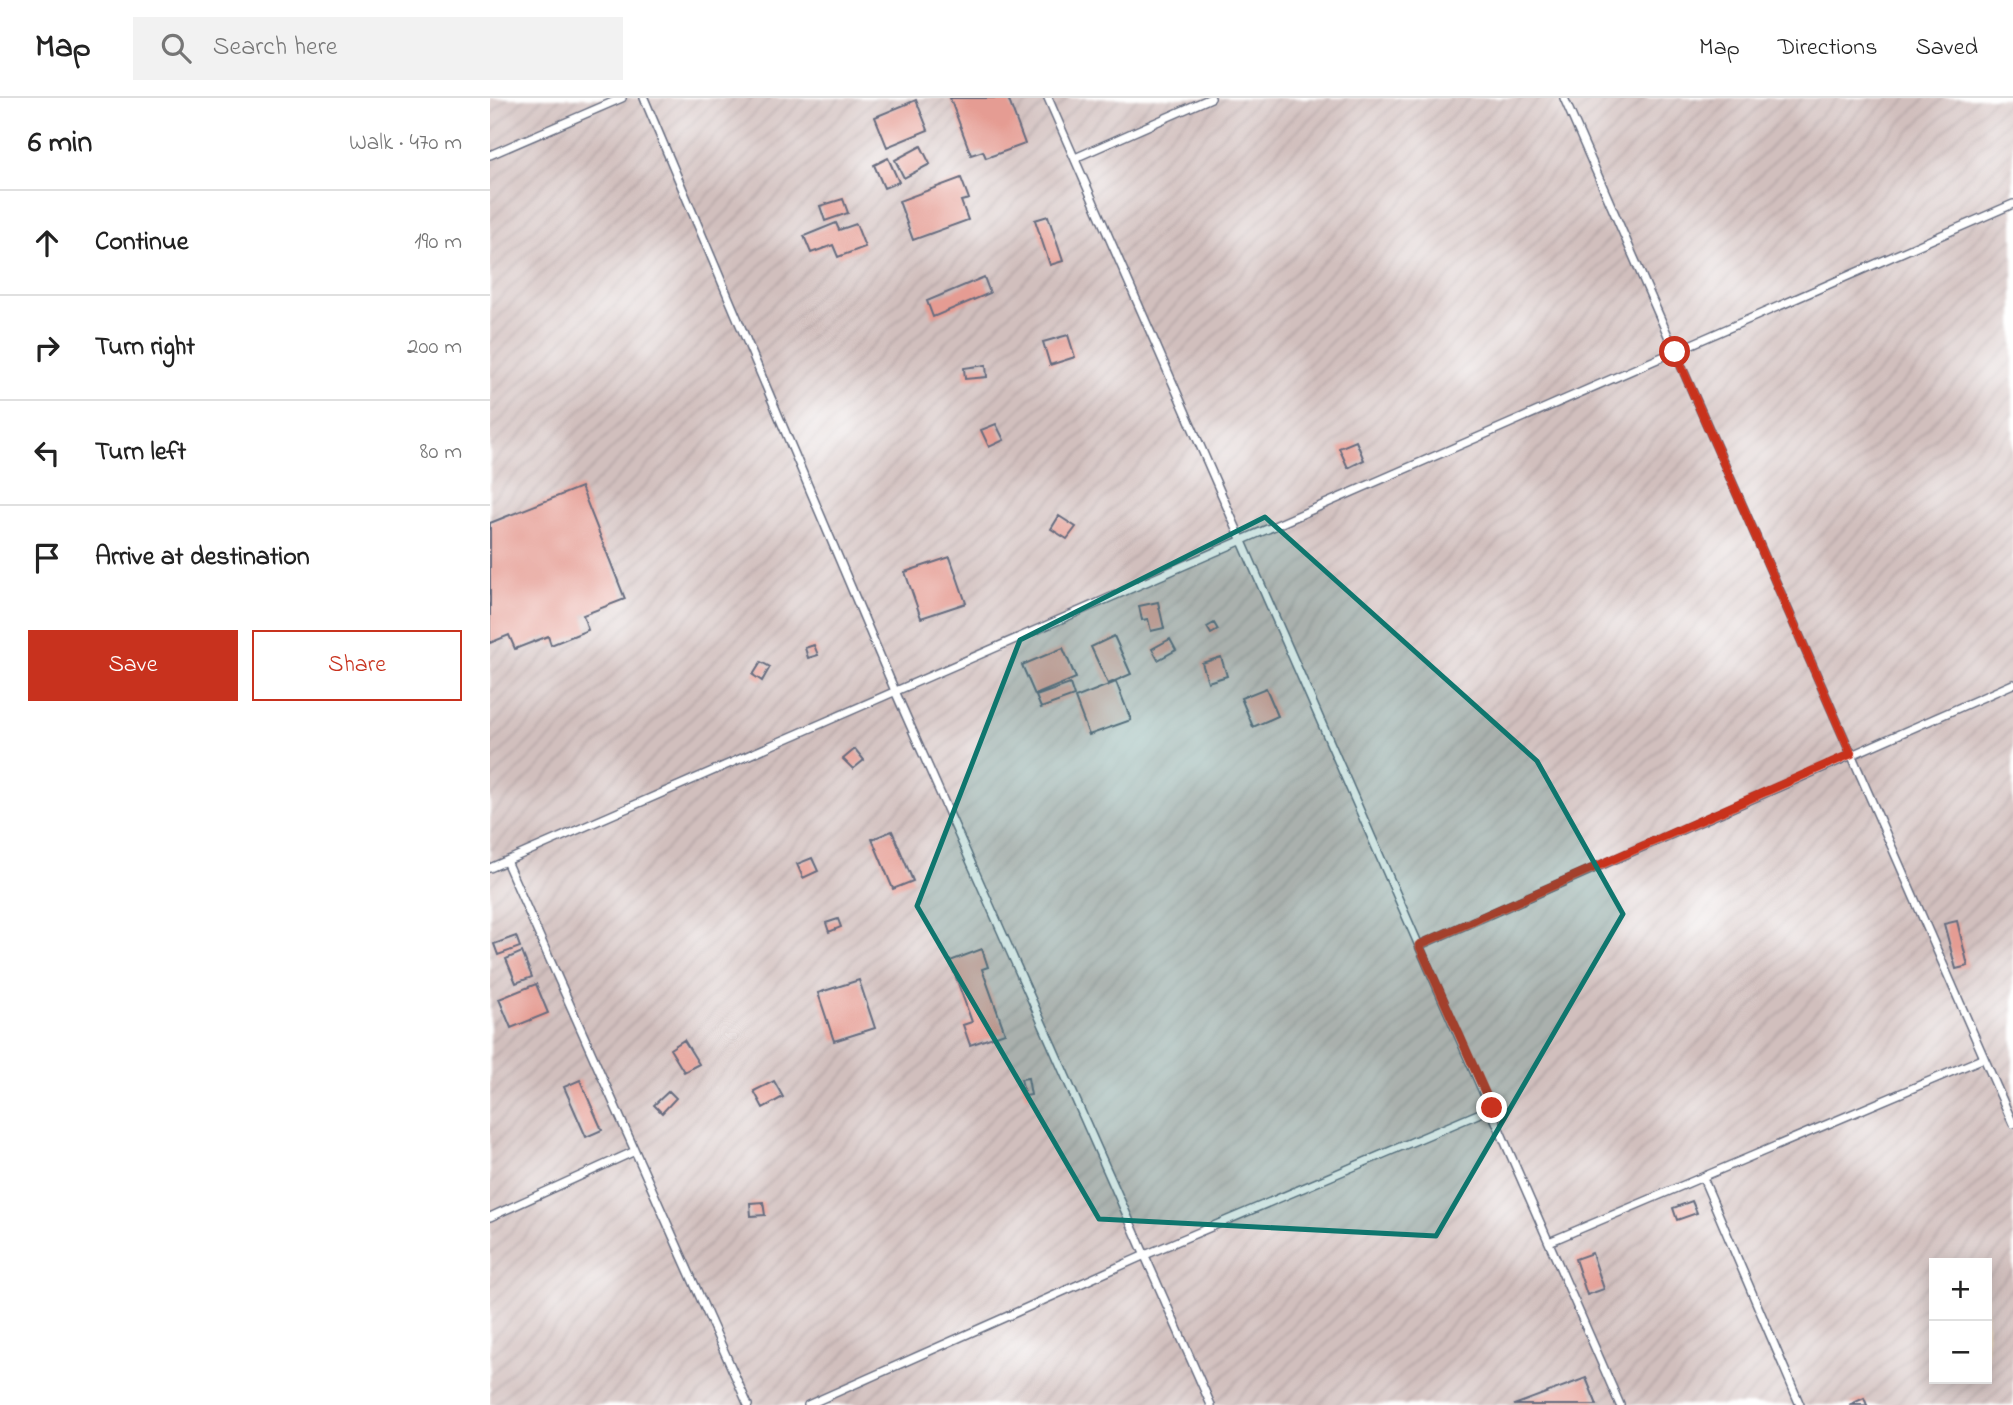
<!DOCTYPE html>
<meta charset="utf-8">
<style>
:root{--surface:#fff;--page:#f2f2f2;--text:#222;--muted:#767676;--line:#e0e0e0;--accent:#c8321e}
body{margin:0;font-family:"Indie Flower",sans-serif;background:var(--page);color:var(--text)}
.controls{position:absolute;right:21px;bottom:21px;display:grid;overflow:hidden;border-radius:0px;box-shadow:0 4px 18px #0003}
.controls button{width:63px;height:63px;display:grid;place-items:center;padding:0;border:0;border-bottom:2px solid var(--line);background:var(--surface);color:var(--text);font:35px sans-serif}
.stop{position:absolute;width:21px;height:21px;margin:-16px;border:5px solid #c8321e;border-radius:50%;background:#fff}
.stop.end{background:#c8321e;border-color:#fff;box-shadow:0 2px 7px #0008}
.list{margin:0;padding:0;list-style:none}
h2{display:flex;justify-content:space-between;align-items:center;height:91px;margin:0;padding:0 28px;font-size:30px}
h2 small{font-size:23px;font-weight:400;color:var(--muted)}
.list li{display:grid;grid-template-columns:46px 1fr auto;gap:21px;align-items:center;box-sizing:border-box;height:105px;padding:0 28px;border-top:2px solid var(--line)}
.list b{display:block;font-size:26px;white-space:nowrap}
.list em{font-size:23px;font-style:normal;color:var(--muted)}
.actions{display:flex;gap:14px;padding:21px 28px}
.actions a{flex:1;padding:16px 0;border:2px solid var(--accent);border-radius:0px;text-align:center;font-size:24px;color:var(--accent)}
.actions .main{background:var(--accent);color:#fff}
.icon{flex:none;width:38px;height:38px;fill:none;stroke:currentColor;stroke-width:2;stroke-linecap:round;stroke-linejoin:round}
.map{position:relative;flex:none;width:1523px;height:1307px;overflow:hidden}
header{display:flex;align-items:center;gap:42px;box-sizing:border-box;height:98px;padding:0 35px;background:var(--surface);border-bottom:2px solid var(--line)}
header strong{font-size:33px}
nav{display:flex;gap:38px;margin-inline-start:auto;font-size:24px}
.search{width:490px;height:63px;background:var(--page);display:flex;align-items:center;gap:18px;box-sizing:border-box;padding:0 24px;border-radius:0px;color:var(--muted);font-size:26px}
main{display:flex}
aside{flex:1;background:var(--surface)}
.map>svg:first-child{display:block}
.industrial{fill:url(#industrial-furrows);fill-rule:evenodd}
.building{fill:#e59c93}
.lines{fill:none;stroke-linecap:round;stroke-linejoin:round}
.service-casing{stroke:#666c7f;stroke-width:10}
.service{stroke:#fff;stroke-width:7}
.route{stroke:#c8321e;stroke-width:9}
.marked{fill:#0f766e;fill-opacity:0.2;stroke:#0f766e;stroke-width:5;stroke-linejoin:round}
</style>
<header>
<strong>Map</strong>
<div class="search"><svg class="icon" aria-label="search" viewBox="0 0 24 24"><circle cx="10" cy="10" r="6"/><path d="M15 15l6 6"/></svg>Search here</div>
<nav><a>Map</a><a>Directions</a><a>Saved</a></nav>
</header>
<main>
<aside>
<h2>6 min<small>Walk · 470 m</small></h2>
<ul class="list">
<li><svg class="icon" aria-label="ahead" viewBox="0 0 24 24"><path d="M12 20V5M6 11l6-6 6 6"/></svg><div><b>Continue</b></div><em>190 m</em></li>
<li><svg class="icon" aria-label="right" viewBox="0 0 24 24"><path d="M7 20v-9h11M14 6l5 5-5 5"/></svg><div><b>Turn right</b></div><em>200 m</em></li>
<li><svg class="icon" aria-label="left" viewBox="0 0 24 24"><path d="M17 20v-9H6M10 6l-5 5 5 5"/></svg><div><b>Turn left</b></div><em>80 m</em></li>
<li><svg class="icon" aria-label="arrive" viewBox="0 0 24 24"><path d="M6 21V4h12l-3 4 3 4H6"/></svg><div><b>Arrive at destination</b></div></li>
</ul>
<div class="actions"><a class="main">Save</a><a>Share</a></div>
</aside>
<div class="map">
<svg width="1523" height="1307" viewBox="0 0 1523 1307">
<defs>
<pattern id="industrial-furrows" width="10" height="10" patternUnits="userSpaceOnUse" patternTransform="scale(1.75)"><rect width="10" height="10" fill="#d1bfbd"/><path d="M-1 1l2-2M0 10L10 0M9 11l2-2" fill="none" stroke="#b3a4a5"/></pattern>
</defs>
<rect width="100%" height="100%" fill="#fff"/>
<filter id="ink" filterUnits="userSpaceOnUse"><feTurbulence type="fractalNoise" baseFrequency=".0143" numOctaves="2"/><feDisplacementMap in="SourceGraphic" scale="14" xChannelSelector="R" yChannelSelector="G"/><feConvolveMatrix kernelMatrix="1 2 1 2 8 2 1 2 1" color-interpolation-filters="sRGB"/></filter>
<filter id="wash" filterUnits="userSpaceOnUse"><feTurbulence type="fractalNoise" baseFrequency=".00686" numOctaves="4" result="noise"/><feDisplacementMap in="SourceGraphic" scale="28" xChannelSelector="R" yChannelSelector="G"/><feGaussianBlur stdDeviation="1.57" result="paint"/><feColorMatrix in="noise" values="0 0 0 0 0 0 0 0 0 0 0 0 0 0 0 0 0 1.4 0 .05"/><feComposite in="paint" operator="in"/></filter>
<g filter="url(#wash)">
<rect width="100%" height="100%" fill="#f0dcbc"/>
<path class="industrial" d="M 0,0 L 1523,0 L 1523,1307 L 0,1307 ZM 1444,1165 L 1497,1165 L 1497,1281 L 1444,1281 Z"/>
<g id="blocks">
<path class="building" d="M 460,0 L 518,0 L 535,46 L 496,60 L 493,53 L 481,57 Z
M 426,2 L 438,32 L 397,49 L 385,19 Z
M 431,48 L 440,66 L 414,80 L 405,62 Z
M 398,60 L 409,84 L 394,90 L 384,67 Z
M 471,80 L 479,101 L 471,103 L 478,122 L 423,142 L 409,103 Z
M 353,101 L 358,115 L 335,123 L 330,108 Z
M 558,118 L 573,163 L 560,167 L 545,122 Z
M 346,125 L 349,132 L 366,126 L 375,149 L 348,159 L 343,147 L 321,155 L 314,138 Z
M 494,179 L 500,195 L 443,219 L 437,203 Z
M 578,237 L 585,259 L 560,267 L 553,244 Z
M 496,267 L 497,279 L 475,281 L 474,270 Z
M 506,326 L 514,342 L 499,349 L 491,332 Z
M 866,343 L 874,362 L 858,370 L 849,350 Z
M 91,389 L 135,501 L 93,517 L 98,532 L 61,547 L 58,538 L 25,551 L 19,537 L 0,545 L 0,425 Z
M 569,418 L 586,429 L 577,441 L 561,431 Z
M 460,459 L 476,505 L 431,520 L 415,474 Z
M 668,504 L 674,530 L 661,533 L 658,521 L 652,522 L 649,508 Z
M 724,525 L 728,532 L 721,536 L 717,529 Z
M 624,538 L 641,576 L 618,586 L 601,549 Z
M 680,541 L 686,552 L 668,562 L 662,551 Z
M 324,547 L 328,557 L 318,560 L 315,550 Z
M 573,550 L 586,580 L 545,597 L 532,567 Z
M 731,559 L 737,578 L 718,584 L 712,565 Z
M 271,564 L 280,569 L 272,583 L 263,577 Z
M 626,584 L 641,622 L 599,637 L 585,600 Z
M 580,586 L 584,598 L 551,610 L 546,598 Z
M 776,590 L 788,618 L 763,629 L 751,600 Z
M 365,651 L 374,662 L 363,671 L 353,661 Z
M 402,733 L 423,783 L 403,791 L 382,741 Z
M 322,760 L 328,773 L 313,780 L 307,766 Z
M 348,821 L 351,829 L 339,834 L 336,825 Z
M 1467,823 L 1478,868 L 1466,871 L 1454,826 Z
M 26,838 L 30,849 L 8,857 L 4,846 Z
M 492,851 L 498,869 L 492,871 L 515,935 L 480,947 L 473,927 L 482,924 L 460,863 Z
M 32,854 L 42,879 L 26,885 L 16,861 Z
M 369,882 L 385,930 L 344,943 L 328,895 Z
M 46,886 L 58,915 L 21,930 L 9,901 Z
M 194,942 L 209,966 L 194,974 L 180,951 Z
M 538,980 L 541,997 L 535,998 L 531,981 Z
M 90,982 L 112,1032 L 96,1039 L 74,989 Z
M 284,983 L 293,999 L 273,1010 L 264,993 Z
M 179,993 L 186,1000 L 172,1015 L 164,1007 Z
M 1202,1103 L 1207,1115 L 1187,1122 L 1183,1110 Z
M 273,1104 L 275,1117 L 261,1118 L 260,1105 Z
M 1102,1155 L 1114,1191 L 1097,1197 L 1085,1161 Z
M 1096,1280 L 1107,1307 L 1024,1307 Z
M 1374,1300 L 1377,1307 L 1359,1307 Z"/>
</g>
</g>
<g filter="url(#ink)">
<use href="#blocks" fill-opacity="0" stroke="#666c7f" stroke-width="2"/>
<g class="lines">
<g class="service-casing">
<path id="service" d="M 154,0 L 405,593 L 721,1307
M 558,0 L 1130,1307
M 1074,0 L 1523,1026
M 0,57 L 132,0
M 585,60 L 721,0
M 16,763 L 258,1307
M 0,770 L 1523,106
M 930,847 L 1523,586
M 1213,1080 L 1310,1307
M 0,1119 L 145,1053
M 1059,1144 L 1494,960
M 318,1307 L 655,1157 L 1002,1010"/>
</g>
<use href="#service" class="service"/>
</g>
</g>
<g class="lines" filter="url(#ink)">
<path class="route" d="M 1002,1010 L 929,847 L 1361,656 L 1185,254"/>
</g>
<path class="marked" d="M 775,419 L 1047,663 L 1133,816 L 946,1138 L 609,1121 L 427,808 L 530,542 Z"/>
</svg>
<div class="controls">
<button>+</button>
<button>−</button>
</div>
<div class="stop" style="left:1185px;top:254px"></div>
<div class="stop end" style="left:1002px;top:1010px"></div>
</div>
</main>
